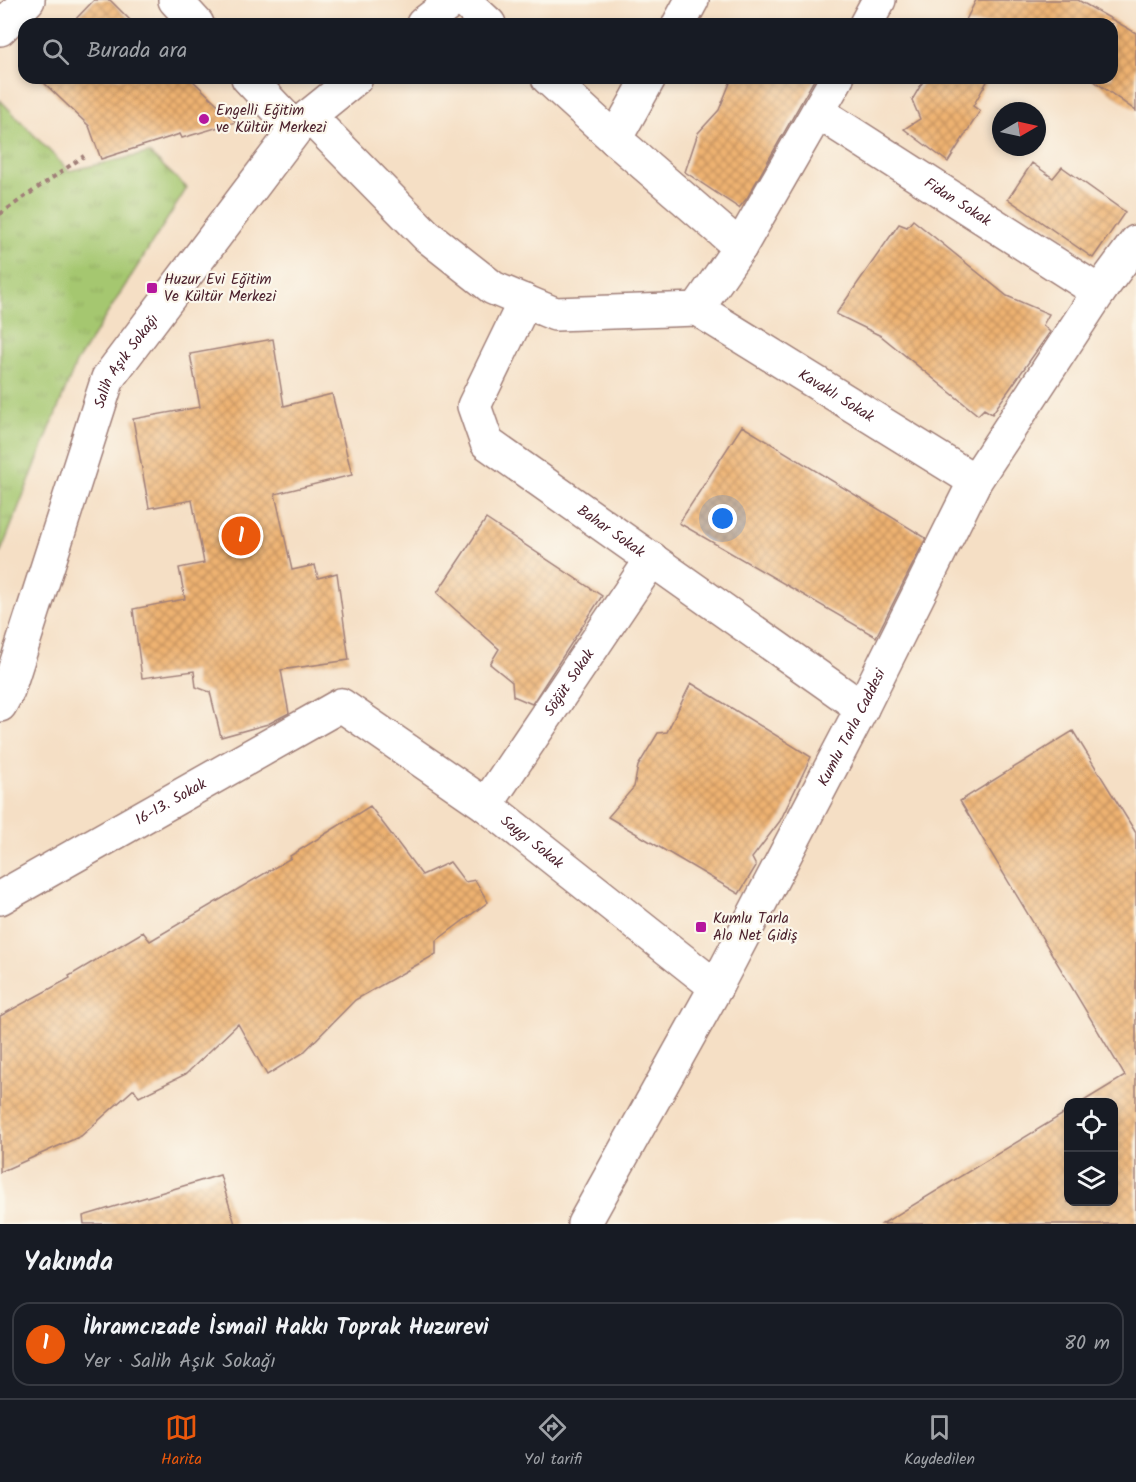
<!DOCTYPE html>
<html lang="tr">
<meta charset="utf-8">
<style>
:root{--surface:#171b24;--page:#20242c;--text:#f1f3f6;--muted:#9ea1a6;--line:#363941;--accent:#ea580c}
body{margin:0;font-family:Kalam,sans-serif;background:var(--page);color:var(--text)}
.controls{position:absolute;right:18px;bottom:18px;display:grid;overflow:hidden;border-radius:12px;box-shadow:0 3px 9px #0003}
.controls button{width:54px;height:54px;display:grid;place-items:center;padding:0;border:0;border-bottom:2px solid var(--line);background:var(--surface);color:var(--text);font:30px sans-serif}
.compass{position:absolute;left:992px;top:102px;width:54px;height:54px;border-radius:50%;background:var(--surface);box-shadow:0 3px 9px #0003;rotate:81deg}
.you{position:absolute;left:723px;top:519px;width:21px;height:21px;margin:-15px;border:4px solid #fff;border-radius:50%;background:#1a73e8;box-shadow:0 0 0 9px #1a73e833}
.badge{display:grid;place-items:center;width:39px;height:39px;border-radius:50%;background:var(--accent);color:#fff;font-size:20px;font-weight:700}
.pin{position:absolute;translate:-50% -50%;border:3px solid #fff;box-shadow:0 2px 6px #0006}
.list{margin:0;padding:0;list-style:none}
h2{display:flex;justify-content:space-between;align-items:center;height:78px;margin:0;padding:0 24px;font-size:26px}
h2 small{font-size:20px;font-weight:400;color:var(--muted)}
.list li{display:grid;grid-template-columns:39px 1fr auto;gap:18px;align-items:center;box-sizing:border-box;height:84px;margin:0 12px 12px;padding:0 12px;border:2px solid var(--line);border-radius:18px}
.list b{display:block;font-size:22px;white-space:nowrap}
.list p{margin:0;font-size:20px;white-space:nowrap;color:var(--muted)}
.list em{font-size:20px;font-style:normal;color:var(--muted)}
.icon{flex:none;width:33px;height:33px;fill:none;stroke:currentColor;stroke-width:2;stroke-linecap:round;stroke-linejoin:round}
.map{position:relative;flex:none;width:1136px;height:1224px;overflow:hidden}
.search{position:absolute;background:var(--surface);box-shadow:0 3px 9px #0003;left:18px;right:18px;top:18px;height:66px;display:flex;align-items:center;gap:15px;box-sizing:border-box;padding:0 21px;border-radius:18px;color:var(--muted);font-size:22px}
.sheet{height:174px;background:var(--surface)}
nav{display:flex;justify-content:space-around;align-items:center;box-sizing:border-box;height:84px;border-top:2px solid var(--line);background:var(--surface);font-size:16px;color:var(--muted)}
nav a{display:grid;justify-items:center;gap:3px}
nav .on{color:var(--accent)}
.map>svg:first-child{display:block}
.park{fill:url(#park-tufts);stroke:#78734e;stroke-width:1.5}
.building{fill:url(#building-cross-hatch)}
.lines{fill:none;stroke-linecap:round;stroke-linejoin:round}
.minor-casing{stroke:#a07f78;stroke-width:36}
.path{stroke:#a07f78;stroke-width:4;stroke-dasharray:4.5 4.5;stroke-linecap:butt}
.minor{stroke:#fff;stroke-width:33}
.poi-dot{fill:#b5179e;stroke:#fbf7ec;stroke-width:2}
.labels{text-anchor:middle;stroke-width:4.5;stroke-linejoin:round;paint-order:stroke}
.poi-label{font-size:15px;fill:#4a1f2b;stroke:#fbf7ec;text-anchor:start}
.street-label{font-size:15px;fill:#4a1f2b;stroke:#fbf7ec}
</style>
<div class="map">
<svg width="1136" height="1224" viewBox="0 0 1136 1224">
<defs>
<pattern id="park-tufts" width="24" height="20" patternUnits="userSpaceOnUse" patternTransform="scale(1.5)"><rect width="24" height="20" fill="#a5c770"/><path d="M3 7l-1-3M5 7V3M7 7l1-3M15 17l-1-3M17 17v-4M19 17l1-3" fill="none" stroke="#90aa61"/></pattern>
<pattern id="building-cross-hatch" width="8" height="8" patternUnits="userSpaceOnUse" patternTransform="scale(1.5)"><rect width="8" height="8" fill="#eeb271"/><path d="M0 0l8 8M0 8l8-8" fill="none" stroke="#c3905d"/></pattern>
</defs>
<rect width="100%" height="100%" fill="#fbf7ec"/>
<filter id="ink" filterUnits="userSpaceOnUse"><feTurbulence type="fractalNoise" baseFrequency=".0167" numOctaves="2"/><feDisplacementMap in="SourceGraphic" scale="12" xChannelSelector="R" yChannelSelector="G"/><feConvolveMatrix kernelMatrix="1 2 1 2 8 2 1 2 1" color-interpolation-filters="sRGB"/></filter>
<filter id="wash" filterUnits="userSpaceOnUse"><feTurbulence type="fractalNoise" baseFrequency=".008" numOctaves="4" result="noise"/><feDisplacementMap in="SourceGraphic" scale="24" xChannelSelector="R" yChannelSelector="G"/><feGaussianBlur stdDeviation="1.35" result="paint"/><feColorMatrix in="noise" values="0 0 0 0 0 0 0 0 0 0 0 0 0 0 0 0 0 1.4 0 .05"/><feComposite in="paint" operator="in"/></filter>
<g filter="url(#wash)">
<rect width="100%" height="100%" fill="#f5dfc5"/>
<path class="park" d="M 0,100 L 69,171 L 149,153 L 187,188 L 76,363 L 0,554 Z"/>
<g id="blocks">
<path class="building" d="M 94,0 L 110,0 L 134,24 L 71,24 Z
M 976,0 L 1078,0 L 1136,33 L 1136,111 L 1090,78 L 1112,78 L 1112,24 L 964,24 Z
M 39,78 L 190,78 L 236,122 L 182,138 L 180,134 L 101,159 L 89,126 Z
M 732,78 L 815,78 L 747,198 L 739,208 L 685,172 L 698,133 L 719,110 Z
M 925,78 L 989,78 L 973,106 L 980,111 L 948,162 L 904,129 L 920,119 L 912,100 Z
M 1032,163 L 1053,178 L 1062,167 L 1125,212 L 1093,258 L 1008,199 Z
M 913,220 L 1007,296 L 1049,314 L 1043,325 L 1050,332 L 992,414 L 984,409 L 978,415 L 881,336 L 836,314 L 899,224 L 907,227 Z
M 273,339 L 284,406 L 332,394 L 352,475 L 275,494 L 292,570 L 315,565 L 318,578 L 337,573 L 349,660 L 281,670 L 289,713 L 268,724 L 221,737 L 210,692 L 196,687 L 194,671 L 142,678 L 133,609 L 185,599 L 179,568 L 204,563 L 192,500 L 149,508 L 133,419 L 200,407 L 190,354 Z
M 742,426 L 926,538 L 876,637 L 679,523 Z
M 486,519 L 602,596 L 532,704 L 513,696 L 512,682 L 490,664 L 499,649 L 437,593 Z
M 691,683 L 811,757 L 780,821 L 752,858 L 756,866 L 739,894 L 608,817 L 634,787 L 638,766 L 658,733 L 667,732 Z
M 1073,731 L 1136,833 L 1136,1224 L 882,1224 L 1068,1111 L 1068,1202 L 1113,1202 L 1113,1102 L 1082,1102 L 1125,1076 L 960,801 Z
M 370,806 L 422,875 L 450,862 L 465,882 L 475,880 L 488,902 L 436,941 L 436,954 L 355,1000 L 303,1053 L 267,1075 L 238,1024 L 186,1074 L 139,1097 L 134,1089 L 81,1136 L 0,1172 L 0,1016 L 70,978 L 69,976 L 143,932 L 150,941 L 291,858 L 290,856 Z
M 220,1175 L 235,1224 L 84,1224 L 83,1216 Z"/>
</g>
</g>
<g filter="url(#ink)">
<use href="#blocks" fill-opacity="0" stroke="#a07f78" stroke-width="1.5"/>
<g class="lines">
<g class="minor-casing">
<g id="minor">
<path d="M 175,0 L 197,24"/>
<path d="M 463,0 L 489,24"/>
<path d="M 423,24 L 454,0"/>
<path d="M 679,24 L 692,0"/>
<path d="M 866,24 L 879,0"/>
<path d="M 0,29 L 28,0"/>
<path d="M 248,78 L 296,129"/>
<path d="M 548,78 L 615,139 L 740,247"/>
<path id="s1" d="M 818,112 L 1099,292"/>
<path d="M 309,116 L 427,236 L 493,288 L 555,314 L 697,309 L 740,247 L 837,78"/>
<path d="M 615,139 L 649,78"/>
<path id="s2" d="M 525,301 L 474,406 L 487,443 L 862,708"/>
<path id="s3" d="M 697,309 L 975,481"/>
<path id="s4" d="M 0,705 L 8,690 L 108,378 L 296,129 L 309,116 L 356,78"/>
<path id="s5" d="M 486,805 L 652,559"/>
<path id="s6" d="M 0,898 L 341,705 L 486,805 L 716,987"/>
<path id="s7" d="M 584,1224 L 716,987 L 862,708 L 975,481 L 1099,292 L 1136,242"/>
</g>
</g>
<path class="path" d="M 0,214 L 84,156"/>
<use href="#minor" class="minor"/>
</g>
</g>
<g class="poi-dot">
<circle cx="204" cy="119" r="6"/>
<rect x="146" y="282" width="12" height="12" rx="3"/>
<rect x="695" y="921" width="12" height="12" rx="3"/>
</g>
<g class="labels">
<g class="poi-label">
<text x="216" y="115">Engelli Eğitim<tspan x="216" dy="17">ve Kültür Merkezi</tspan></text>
<text x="164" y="284">Huzur Evi Eğitim<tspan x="164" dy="17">Ve Kültür Merkezi</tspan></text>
<text x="713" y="923">Kumlu Tarla<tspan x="713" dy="17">Alo Net Gidiş</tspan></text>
</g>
<g class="street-label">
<text dy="5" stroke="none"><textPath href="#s1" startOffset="166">Fidan Sokak</textPath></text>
<text dy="5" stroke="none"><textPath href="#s4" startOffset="368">Salih Aşık Sokağı</textPath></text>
<text dy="5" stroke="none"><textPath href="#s3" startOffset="164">Kavaklı Sokak</textPath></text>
<text dy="5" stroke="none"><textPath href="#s2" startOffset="308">Bahar Sokak</textPath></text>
<text dy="5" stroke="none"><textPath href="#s5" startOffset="148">Söğüt Sokak</textPath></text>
<text dy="5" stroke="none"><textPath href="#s7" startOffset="564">Kumlu Tarla Caddesi</textPath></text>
<text dy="5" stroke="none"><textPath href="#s6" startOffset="196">16-13. Sokak</textPath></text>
<text dy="5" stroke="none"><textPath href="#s6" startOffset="627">Saygı Sokak</textPath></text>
</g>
</g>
</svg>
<div class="controls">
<button><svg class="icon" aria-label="locate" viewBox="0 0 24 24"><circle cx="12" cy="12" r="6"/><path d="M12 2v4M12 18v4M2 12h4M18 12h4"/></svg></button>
<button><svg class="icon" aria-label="layers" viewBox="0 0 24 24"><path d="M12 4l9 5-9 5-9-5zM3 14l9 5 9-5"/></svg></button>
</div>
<svg class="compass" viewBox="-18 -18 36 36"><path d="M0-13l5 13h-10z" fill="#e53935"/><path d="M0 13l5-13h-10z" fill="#9ea1a6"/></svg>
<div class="you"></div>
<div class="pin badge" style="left:241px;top:536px">1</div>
<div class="search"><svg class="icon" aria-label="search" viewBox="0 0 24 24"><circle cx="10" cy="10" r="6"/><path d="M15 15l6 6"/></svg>Burada ara</div>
</div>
<section class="sheet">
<h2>Yakında<small></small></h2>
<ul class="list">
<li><span class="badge">1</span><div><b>İhramcızade İsmail Hakkı Toprak Huzurevi</b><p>Yer · Salih Aşık Sokağı</p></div><em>80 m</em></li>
</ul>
</section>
<nav>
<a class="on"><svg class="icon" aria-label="map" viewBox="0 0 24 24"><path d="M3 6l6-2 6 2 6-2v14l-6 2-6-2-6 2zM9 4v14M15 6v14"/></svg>Harita</a>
<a><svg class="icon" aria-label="directions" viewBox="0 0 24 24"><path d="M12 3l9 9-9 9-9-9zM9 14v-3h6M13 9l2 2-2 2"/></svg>Yol tarifi</a>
<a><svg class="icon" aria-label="saved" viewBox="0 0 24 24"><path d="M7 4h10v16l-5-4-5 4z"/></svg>Kaydedilen</a>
</nav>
